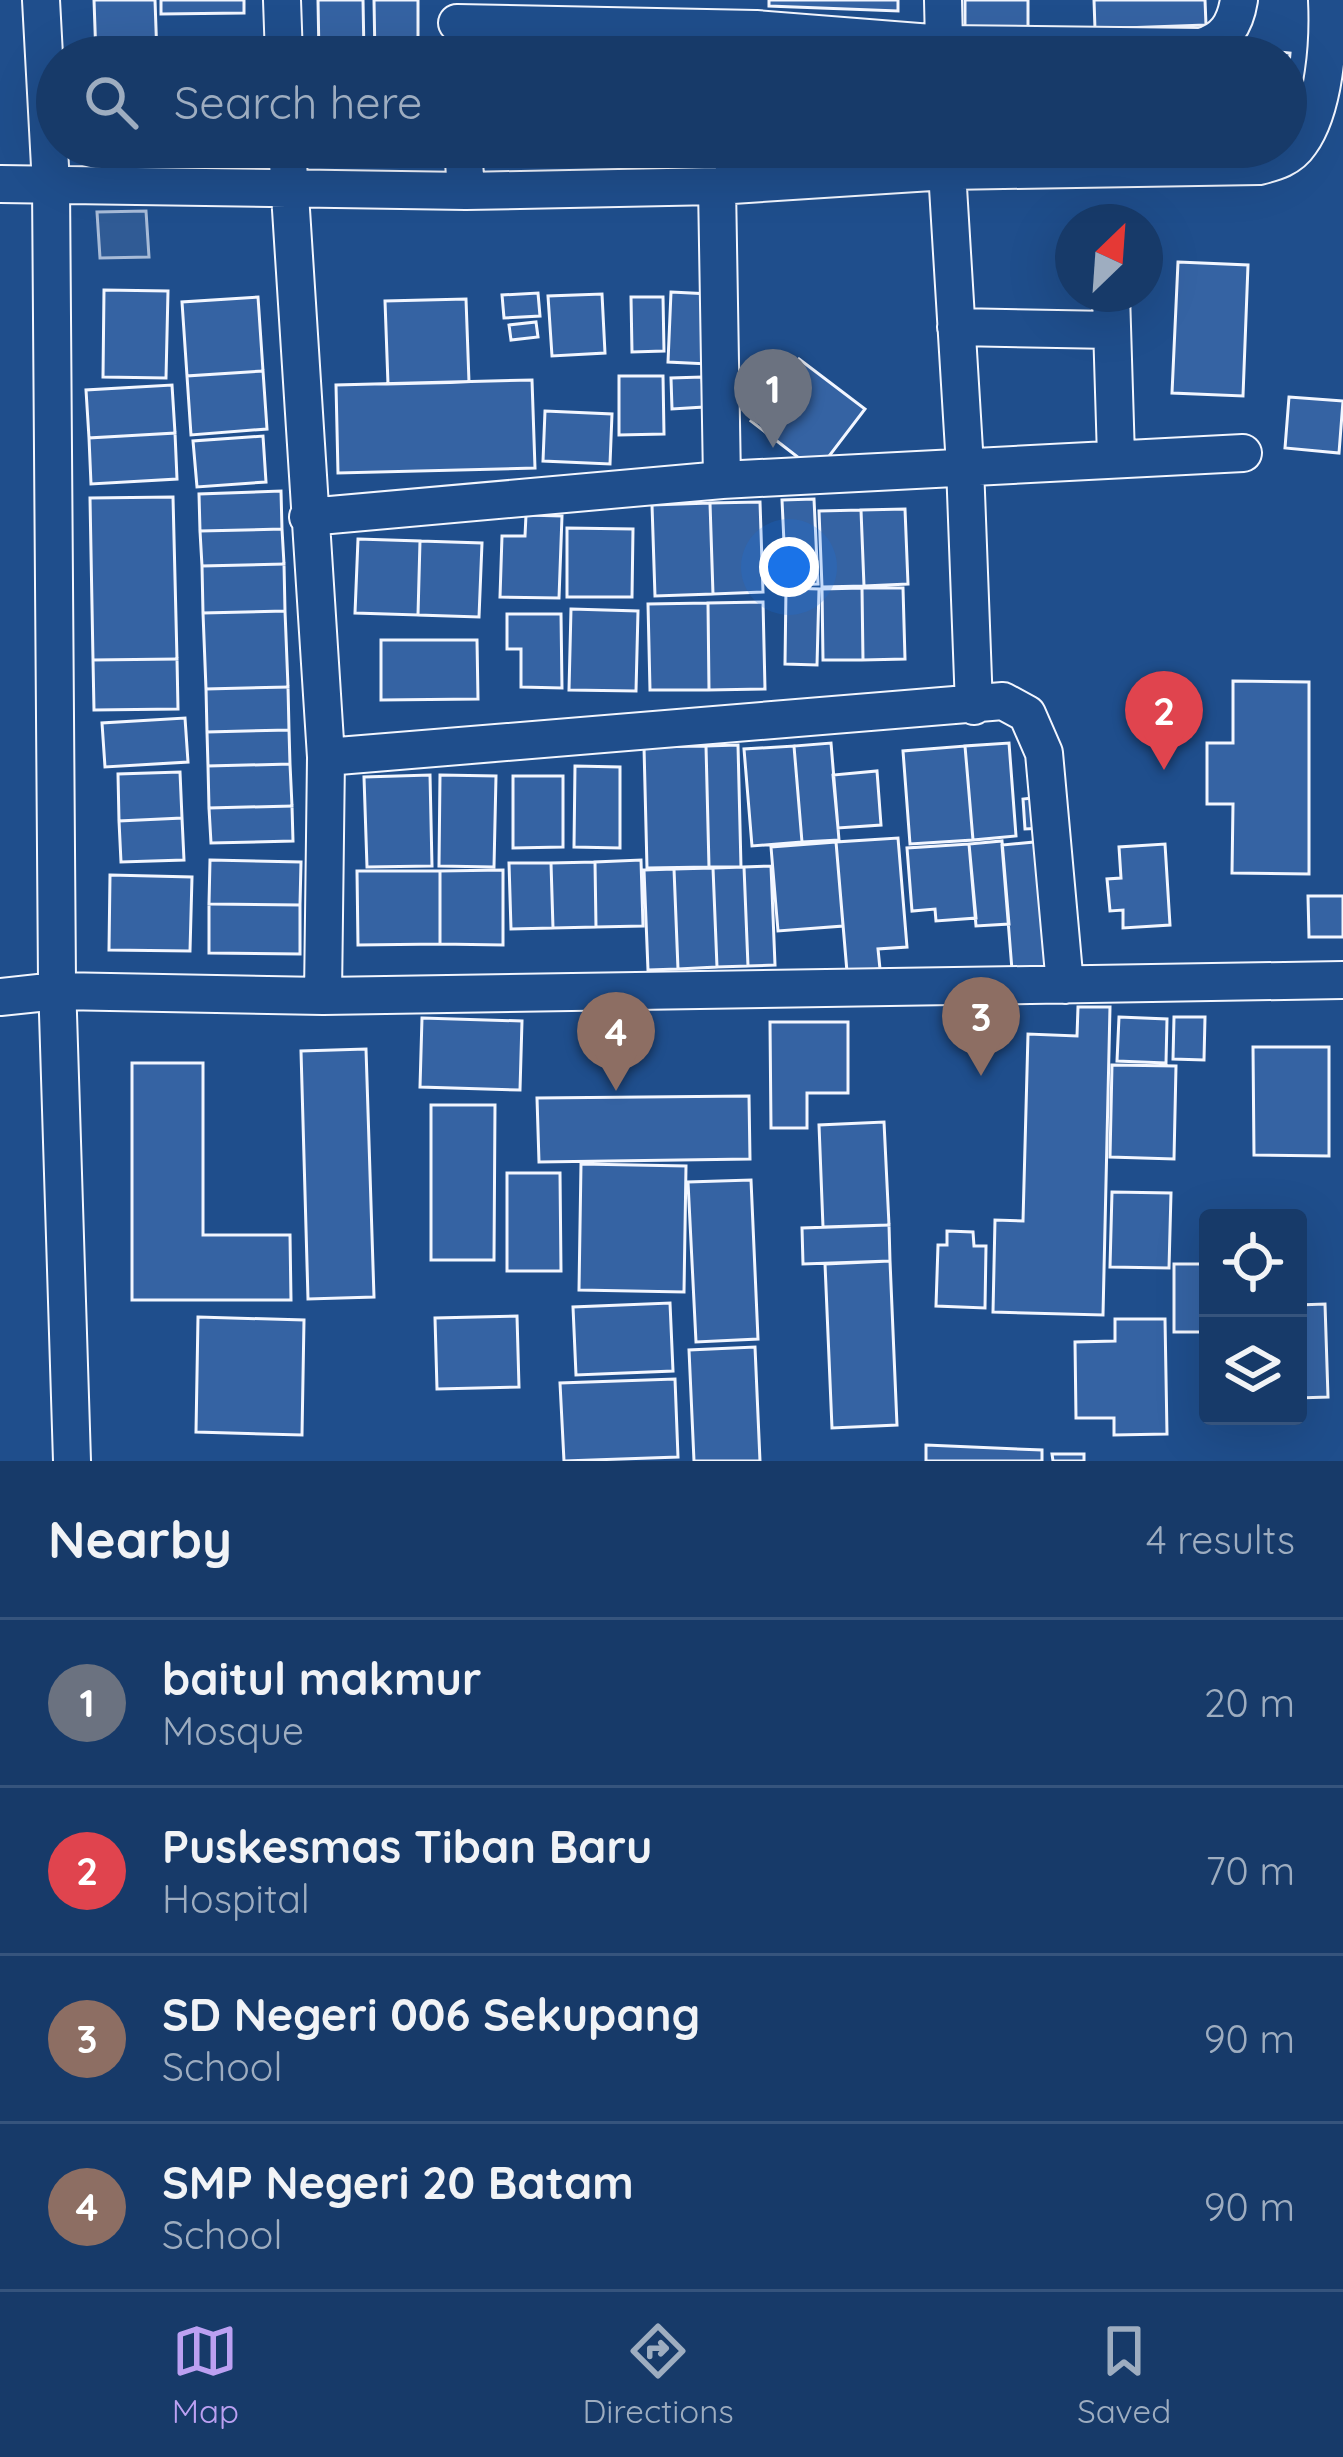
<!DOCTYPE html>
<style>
:root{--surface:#173a69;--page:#20416f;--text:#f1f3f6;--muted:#9eadc0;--line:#36547d;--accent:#bca0f2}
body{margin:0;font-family:Quicksand,sans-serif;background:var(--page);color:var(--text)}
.controls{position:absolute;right:36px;bottom:36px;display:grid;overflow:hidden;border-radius:12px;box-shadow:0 12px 48px #0002}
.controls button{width:108px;height:108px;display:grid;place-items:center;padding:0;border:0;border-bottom:3px solid var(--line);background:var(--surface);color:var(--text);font:60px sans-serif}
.compass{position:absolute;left:1055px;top:204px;width:108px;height:108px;border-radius:50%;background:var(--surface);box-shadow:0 12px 48px #0002;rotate:25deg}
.you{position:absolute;left:789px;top:567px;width:42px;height:42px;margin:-30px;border:9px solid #fff;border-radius:50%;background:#1a73e8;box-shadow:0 0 0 18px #1a73e833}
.badge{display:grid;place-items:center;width:78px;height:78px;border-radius:50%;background:var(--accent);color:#fff;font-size:39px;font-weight:700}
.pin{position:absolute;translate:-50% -99px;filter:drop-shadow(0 3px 6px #0008)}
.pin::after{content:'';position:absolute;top:63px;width:42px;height:36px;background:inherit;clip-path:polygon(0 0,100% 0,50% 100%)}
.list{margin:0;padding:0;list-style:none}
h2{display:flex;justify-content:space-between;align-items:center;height:156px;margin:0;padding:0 48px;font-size:51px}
h2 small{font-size:39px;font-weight:400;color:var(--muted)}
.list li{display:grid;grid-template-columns:78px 1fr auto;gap:36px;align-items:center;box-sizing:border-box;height:168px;padding:0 48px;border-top:3px solid var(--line)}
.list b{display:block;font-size:45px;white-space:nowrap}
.list p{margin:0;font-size:39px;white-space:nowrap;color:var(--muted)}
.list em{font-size:39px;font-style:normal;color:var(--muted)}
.icon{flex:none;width:66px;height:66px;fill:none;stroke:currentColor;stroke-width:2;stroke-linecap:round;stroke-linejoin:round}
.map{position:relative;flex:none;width:1343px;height:1461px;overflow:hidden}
.search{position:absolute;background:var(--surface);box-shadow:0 12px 48px #0002;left:36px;right:36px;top:36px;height:132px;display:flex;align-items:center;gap:30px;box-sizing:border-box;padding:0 42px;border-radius:66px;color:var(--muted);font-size:45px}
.sheet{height:828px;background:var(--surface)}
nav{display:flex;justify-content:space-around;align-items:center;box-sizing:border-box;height:168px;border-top:3px solid var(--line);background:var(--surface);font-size:33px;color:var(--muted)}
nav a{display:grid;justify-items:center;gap:6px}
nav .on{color:var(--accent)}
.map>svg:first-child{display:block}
.built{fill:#305b95;stroke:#a8bbd7;stroke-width:3}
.building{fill:#3563a3;stroke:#f2f6ff;stroke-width:3}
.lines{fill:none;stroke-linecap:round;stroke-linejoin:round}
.street-casing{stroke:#f2f6ff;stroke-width:40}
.street{stroke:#1f4e8c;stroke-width:36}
</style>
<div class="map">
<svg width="1343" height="1461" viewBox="0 0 1343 1461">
<rect width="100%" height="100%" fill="#1f4e8c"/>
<path class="built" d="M 146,211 L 149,257 L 100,258 L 97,212 Z"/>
<path class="building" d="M 94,0 L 155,0 L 157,57 L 96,57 Z
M 161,0 L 244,0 L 244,13 L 161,14 Z
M 318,0 L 363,0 L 364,54 L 319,55 Z
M 374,0 L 418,0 L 418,57 L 375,57 Z
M 769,0 L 898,0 L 898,11 L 769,6 Z
M 965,0 L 1028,0 L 1028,30 L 965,29 Z
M 1094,0 L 1205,0 L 1206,25 L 1095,29 Z
M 1218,46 L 1290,53 L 1286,98 L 1286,57 L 1217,57 Z
M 409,147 L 449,147 L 449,158 L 409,159 Z
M 1178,262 L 1248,265 L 1243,396 L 1172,393 Z
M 104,290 L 168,291 L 166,378 L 103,377 Z
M 671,292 L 710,294 L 708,364 L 668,362 Z
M 538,293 L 540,316 L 504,318 L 502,295 Z
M 602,294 L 605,353 L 552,356 L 548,296 Z
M 258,297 L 263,371 L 187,376 L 182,302 Z
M 631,297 L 663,297 L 664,351 L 632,352 Z
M 466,299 L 469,382 L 388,384 L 385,301 Z
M 536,322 L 538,337 L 511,340 L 509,325 Z
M 799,359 L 865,409 L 817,472 L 751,421 Z
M 263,371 L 267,429 L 191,435 L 187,376 Z
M 619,376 L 663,376 L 664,434 L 619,435 Z
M 702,377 L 704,407 L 672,409 L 671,378 Z
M 532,380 L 535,468 L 338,473 L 336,385 Z
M 172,385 L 175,433 L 89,438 L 86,390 Z
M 1289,397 L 1343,401 L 1339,453 L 1285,448 Z
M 545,411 L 612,414 L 610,464 L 543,461 Z
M 175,433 L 177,479 L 91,484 L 89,438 Z
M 263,436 L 266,482 L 197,487 L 193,441 Z
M 281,491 L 282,529 L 200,531 L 199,494 Z
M 173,497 L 177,659 L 93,660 L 90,498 Z
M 814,499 L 818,584 L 786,585 L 782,500 Z
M 760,502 L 763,592 L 713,594 L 710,503 Z
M 710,503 L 713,594 L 655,596 L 652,505 Z
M 905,509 L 908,584 L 864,586 L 861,510 Z
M 861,510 L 864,586 L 822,587 L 819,511 Z
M 526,515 L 562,516 L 559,598 L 500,597 L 502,536 L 525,536 Z
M 567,528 L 633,529 L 632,597 L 567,597 Z
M 282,529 L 284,564 L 202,566 L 200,531 Z
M 358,539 L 420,541 L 418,615 L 355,613 Z
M 420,541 L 482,543 L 479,617 L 418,615 Z
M 284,564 L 285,611 L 203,613 L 202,566 Z
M 786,588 L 819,589 L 817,665 L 785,664 Z
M 862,588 L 903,588 L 905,659 L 863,660 Z
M 862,588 L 863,660 L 823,660 L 822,589 Z
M 763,602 L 765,689 L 709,690 L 708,603 Z
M 708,603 L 709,690 L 650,690 L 648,604 Z
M 571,609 L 638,611 L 636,691 L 569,690 Z
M 285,611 L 288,687 L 206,689 L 203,613 Z
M 507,614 L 561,614 L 562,688 L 521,687 L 521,649 L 507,649 Z
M 381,640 L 477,640 L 478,699 L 381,700 Z
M 177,659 L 178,709 L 94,710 L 93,660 Z
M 1233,681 L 1309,682 L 1309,874 L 1232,873 L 1233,804 L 1207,804 L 1207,743 L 1233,743 Z
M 288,687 L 289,730 L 207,732 L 206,689 Z
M 185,718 L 188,762 L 105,767 L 102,723 Z
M 289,730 L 290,764 L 208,766 L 207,732 Z
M 831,743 L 839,840 L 802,842 L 794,746 Z
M 1009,743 L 1016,836 L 973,840 L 965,746 Z
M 738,745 L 741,867 L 709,867 L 706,746 Z
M 706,746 L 709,867 L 647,868 L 644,747 Z
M 794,746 L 802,842 L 752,846 L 744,749 Z
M 965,746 L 973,840 L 910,844 L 903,751 Z
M 290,764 L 292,806 L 209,808 L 208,766 Z
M 575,766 L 620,767 L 620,848 L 574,847 Z
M 877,771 L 881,825 L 838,828 L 833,775 Z
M 180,772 L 182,818 L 119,821 L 118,774 Z
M 430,775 L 432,866 L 367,867 L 364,777 Z
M 440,775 L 496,776 L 494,867 L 439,866 Z
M 513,776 L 563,776 L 563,847 L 513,848 Z
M 1042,797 L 1045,828 L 1025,829 L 1023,799 Z
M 292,806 L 293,841 L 211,843 L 209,808 Z
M 182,818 L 184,860 L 121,862 L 119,821 Z
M 898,838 L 907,947 L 878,949 L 880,969 L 847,972 L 836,842 Z
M 1002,841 L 1009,924 L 976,926 L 969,844 Z
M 1045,841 L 1055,967 L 1012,970 L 1002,845 Z
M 836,842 L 843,926 L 778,931 L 771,847 Z
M 969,844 L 976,918 L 936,921 L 935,909 L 912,911 L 907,848 Z
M 1165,844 L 1170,925 L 1123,928 L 1123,910 L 1110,911 L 1107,879 L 1121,878 L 1119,847 Z
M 210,860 L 301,862 L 300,905 L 209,904 Z
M 641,860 L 643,926 L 596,927 L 595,862 Z
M 595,862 L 596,927 L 553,928 L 551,863 Z
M 509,863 L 551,863 L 553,928 L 511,929 Z
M 771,866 L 775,965 L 748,966 L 744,867 Z
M 744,867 L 748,966 L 717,967 L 713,868 Z
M 713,868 L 717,967 L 678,969 L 674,869 Z
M 674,869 L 678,969 L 648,970 L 644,870 Z
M 503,870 L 503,945 L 440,944 L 440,871 Z
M 357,871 L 440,871 L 440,944 L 358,945 Z
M 110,875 L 192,877 L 190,951 L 109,950 Z
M 1308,896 L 1343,896 L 1343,937 L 1309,937 Z
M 209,904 L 300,905 L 300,954 L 209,953 Z
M 1078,1007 L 1110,1007 L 1103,1315 L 993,1312 L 995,1220 L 1023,1221 L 1028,1034 L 1077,1036 Z
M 1119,1017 L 1167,1019 L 1166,1063 L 1117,1061 Z
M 1174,1017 L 1205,1017 L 1204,1060 L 1173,1059 Z
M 422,1018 L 522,1021 L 520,1090 L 420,1087 Z
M 770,1022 L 848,1022 L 848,1093 L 807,1093 L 807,1128 L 771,1128 Z
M 1253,1047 L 1329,1047 L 1329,1156 L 1254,1155 Z
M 366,1049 L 374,1297 L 308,1299 L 301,1051 Z
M 132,1063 L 203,1063 L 203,1235 L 290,1235 L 291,1300 L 132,1300 Z
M 1112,1065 L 1176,1066 L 1174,1159 L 1110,1157 Z
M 749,1096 L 750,1159 L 539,1162 L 537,1098 Z
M 431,1105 L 495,1105 L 494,1260 L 431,1260 Z
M 884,1122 L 889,1225 L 823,1227 L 819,1125 Z
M 581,1164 L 686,1166 L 684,1292 L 579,1290 Z
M 507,1173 L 560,1173 L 561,1271 L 507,1271 Z
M 751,1180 L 758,1339 L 696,1342 L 688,1182 Z
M 1112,1192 L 1171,1193 L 1169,1268 L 1110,1267 Z
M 889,1225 L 890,1261 L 803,1264 L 802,1228 Z
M 947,1231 L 973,1232 L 974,1246 L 986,1246 L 985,1308 L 936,1306 L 938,1245 L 947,1245 Z
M 890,1261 L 897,1425 L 832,1428 L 825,1264 Z
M 1174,1264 L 1208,1264 L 1208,1332 L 1174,1332 Z
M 670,1303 L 673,1371 L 576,1375 L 573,1307 Z
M 1325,1304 L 1328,1397 L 1298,1398 L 1298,1305 Z
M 517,1316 L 519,1387 L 437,1389 L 435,1318 Z
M 198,1317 L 304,1320 L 302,1435 L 196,1432 Z
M 1115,1319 L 1165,1319 L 1167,1434 L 1114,1435 L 1114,1418 L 1076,1418 L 1075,1342 L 1115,1341 Z
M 755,1347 L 760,1461 L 694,1461 L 689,1350 Z
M 675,1379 L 678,1457 L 564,1461 L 560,1383 Z
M 926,1445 L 1042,1450 L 1042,1461 L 926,1461 Z
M 1052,1454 L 1084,1454 L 1084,1461 L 1053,1461 Z"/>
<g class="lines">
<g class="street-casing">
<path id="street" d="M 41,0 L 51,185 L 57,982 L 72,1461
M 282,0 L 284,57
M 943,0 L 944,44
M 457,23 L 756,29 L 944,44 L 1201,47 C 1225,40 1235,25 1239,0
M 287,147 L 326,757 L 323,996
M 463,147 L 466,191
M 947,171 L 965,466 L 974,706
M 0,184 L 466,191 L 717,186 L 947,171 L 1259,166 C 1275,162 1290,158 1300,143 C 1325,108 1329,41 1327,0
M 717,186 L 722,480
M 1111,294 L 1116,457
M 956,327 L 1112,330
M 308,517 L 722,480 L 1243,453
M 326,757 L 1003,701 L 1027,714 L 1044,753 L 1065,985
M 0,997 L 57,991 L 323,996 L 1343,980"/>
</g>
<use href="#street" class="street"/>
</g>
</svg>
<div class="controls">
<button><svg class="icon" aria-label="locate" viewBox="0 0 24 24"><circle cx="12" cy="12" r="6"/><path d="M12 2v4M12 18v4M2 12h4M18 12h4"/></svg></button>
<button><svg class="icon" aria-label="layers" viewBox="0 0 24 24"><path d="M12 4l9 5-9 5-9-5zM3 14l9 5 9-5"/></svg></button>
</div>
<svg class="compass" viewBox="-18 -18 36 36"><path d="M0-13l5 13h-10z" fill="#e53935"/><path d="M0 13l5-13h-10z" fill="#9eadc0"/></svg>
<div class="you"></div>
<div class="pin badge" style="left:773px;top:448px;background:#6b7280">1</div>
<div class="pin badge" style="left:1164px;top:770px;background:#e0444e">2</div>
<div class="pin badge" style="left:981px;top:1076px;background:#8d6e63">3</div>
<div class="pin badge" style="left:616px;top:1091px;background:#8d6e63">4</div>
<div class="search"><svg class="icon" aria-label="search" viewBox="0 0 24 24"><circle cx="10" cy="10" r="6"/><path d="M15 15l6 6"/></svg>Search here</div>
</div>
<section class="sheet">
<h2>Nearby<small>4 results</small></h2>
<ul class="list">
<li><span class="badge" style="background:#6b7280">1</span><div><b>baitul makmur</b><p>Mosque</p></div><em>20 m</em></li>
<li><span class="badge" style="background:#e0444e">2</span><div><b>Puskesmas Tiban Baru</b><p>Hospital</p></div><em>70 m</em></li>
<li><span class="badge" style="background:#8d6e63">3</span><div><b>SD Negeri 006 Sekupang</b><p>School</p></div><em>90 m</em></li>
<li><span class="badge" style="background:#8d6e63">4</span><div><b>SMP Negeri 20 Batam</b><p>School</p></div><em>90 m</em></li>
</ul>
</section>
<nav>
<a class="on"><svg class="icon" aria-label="map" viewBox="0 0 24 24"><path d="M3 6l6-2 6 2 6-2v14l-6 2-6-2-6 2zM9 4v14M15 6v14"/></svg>Map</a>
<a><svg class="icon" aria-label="directions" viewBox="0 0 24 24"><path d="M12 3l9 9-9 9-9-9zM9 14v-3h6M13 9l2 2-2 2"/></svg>Directions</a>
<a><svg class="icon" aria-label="saved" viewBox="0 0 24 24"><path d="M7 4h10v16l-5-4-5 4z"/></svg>Saved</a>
</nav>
